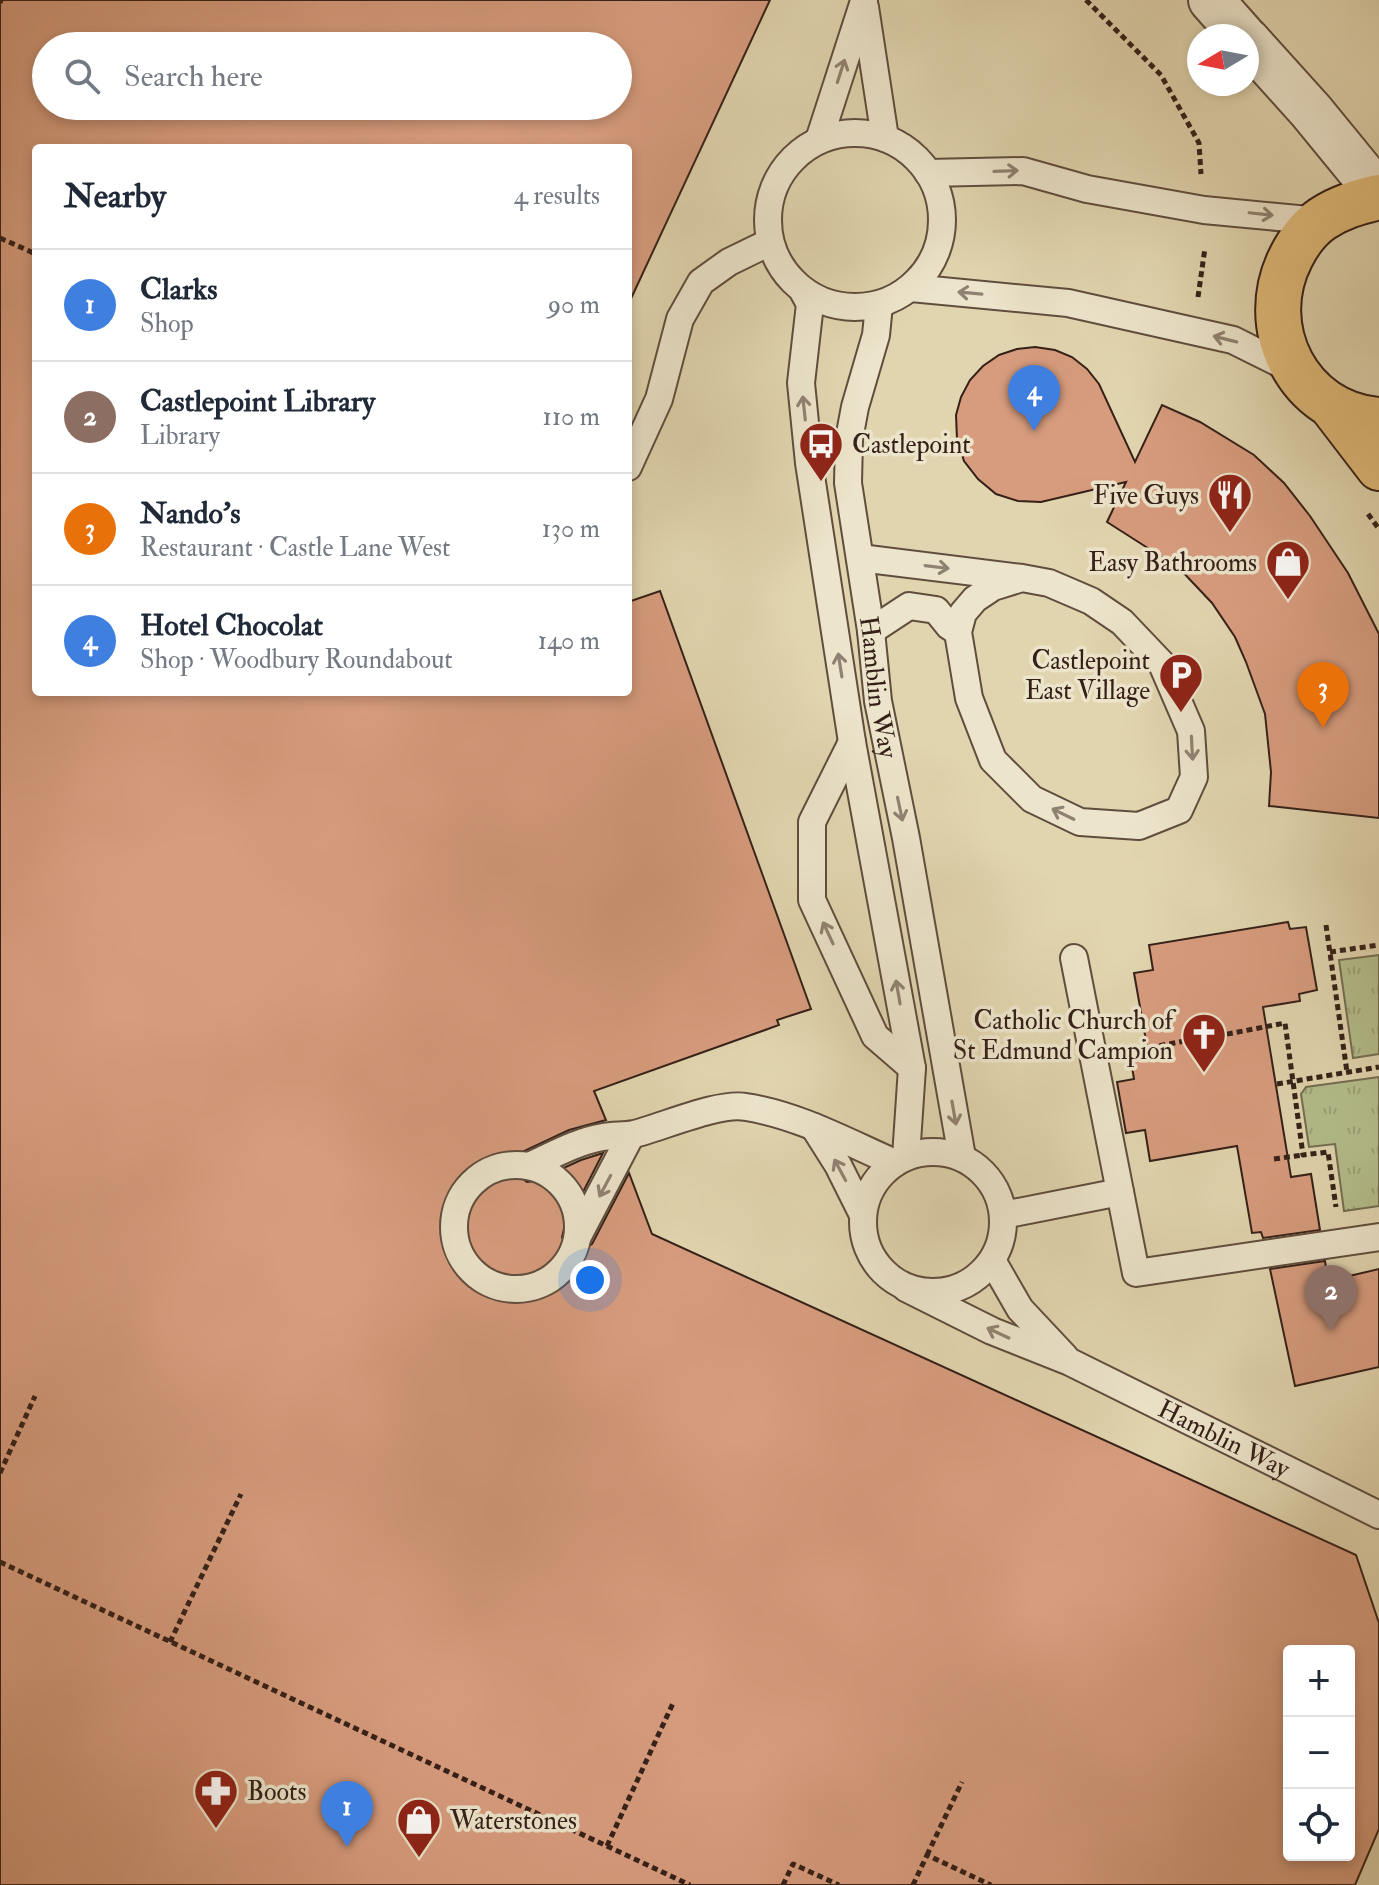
<!DOCTYPE html>
<meta charset="utf-8">
<style>
:root{--surface:#fff;--page:#f2f2f3;--text:#1f2937;--muted:#747a83;--line:#e0e1e3;--accent:#0f766e}
body{margin:0;font-family:"IM FELL Double Pica",serif;background:var(--page);color:var(--text)}
.controls{position:absolute;right:24px;bottom:24px;display:grid;overflow:hidden;border-radius:8px;box-shadow:0 4px 12px #0003}
.controls button{width:72px;height:72px;display:grid;place-items:center;padding:0;border:0;border-bottom:2px solid var(--line);background:var(--surface);color:var(--text);font:40px sans-serif}
.compass{position:absolute;left:1187px;top:24px;width:72px;height:72px;border-radius:50%;background:var(--surface);box-shadow:0 4px 12px #0003;rotate:260deg}
.you{position:absolute;left:590px;top:1280px;width:28px;height:28px;margin:-20px;border:6px solid #fff;border-radius:50%;background:#1a73e8;box-shadow:0 0 0 12px #1a73e833}
.badge{display:grid;place-items:center;width:52px;height:52px;border-radius:50%;background:var(--accent);color:#fff;font-size:26px;font-weight:700}
.pin{position:absolute;translate:-50% -66px;filter:drop-shadow(0 2px 4px #0008)}
.pin::after{content:'';position:absolute;top:42px;width:28px;height:24px;background:inherit;clip-path:polygon(0 0,100% 0,50% 100%)}
.list{margin:0;padding:0;list-style:none}
h2{display:flex;justify-content:space-between;align-items:center;height:104px;margin:0;padding:0 32px;font-size:34px}
h2 small{font-size:26px;font-weight:400;color:var(--muted)}
.list li{display:grid;grid-template-columns:52px 1fr auto;gap:24px;align-items:center;box-sizing:border-box;height:112px;padding:0 32px;border-top:2px solid var(--line)}
.list b{display:block;font-size:30px;white-space:nowrap}
.list p{margin:0;font-size:26px;white-space:nowrap;color:var(--muted)}
.list em{font-size:26px;font-style:normal;color:var(--muted)}
.icon{flex:none;width:44px;height:44px;fill:none;stroke:currentColor;stroke-width:2;stroke-linecap:round;stroke-linejoin:round}
.map{position:relative;flex:none;width:1379px;height:1885px;overflow:hidden}
.search{position:absolute;background:var(--surface);box-shadow:0 4px 12px #0003;left:32px;top:32px;width:600px;height:88px;display:flex;align-items:center;gap:20px;box-sizing:border-box;padding:0 28px;border-radius:44px;color:var(--muted);font-size:30px}
.panel{position:absolute;background:var(--surface);box-shadow:0 4px 12px #0003;left:32px;top:144px;width:600px;height:552px;border-radius:8px}
.map>svg:first-child{display:block}
.grass{fill:url(#grass-tufts);stroke:#746e52;stroke-width:2}
.building{fill:#d79c7e;stroke:#352018;stroke-width:2;fill-rule:evenodd}
.lines{fill:none;stroke-linecap:round;stroke-linejoin:round}
.lane-casing{stroke:#604d3e;stroke-width:30}
.street-casing{stroke:#604d3e;stroke-width:48}
.primary-casing{stroke:#352018;stroke-width:48}
.path{stroke:#352018;stroke-width:5;stroke-dasharray:6 4;stroke-linecap:butt}
.lane{stroke:#ece4cb;stroke-width:26}
.street{stroke:#ece4cb;stroke-width:44}
.primary{stroke:#e0ba78;stroke-width:44}
.oneway{stroke:#908272}
.labels{text-anchor:middle;stroke-width:7;stroke-linejoin:round;paint-order:stroke}
.poi-label{font-size:26px;fill:#352018;stroke:#ece4cb;text-anchor:end}
.street-label{font-size:26px;fill:#352018;stroke:#ece4cb}
</style>
<div class="map">
<svg width="1379" height="1885" viewBox="0 0 1379 1885">
<defs>
<pattern id="grass-tufts" width="24" height="20" patternUnits="userSpaceOnUse" patternTransform="scale(2)"><rect width="24" height="20" fill="#b3bd8b"/><path d="M3 7l-1-3M5 7V3M7 7l1-3M15 17l-1-3M17 17v-4M19 17l1-3" fill="none" stroke="#9ba277"/></pattern>
</defs>
<rect width="100%" height="100%" fill="#e1d5af"/>
<filter id="stains"><feTurbulence type="fractalNoise" baseFrequency=".0025" numOctaves="4"/><feColorMatrix values="0 0 0 0 .2 0 0 0 0 .09 0 0 0 0 .02 0 0 0 .5 -.17"/></filter>
<radialGradient id="worn" r=".72"><stop offset=".6" stop-color="#630" stop-opacity="0"/><stop offset="1" stop-color="#630" stop-opacity=".3"/></radialGradient>
<path class="grass" d="M 1379,955 L 1379,1054 L 1353,1058 L 1339,960 Z
M 1379,1077 L 1379,1206 L 1344,1211 L 1335,1144 L 1309,1147 L 1301,1094 L 1306,1087 Z"/>
<path class="building" d="M 0,0 L 770,0 L 628,305 L 628,148 L 36,148 L 36,692 L 628,692 L 628,602 L 660,591 L 811,1009 L 777,1020 L 779,1025 L 594,1091 L 606,1120 L 569,1130 L 522,1152 L 513,1164 L 515,1173 L 527,1182 L 535,1181 L 581,1160 L 603,1153 L 564,1229 L 562,1237 L 570,1250 L 579,1252 L 592,1244 L 629,1173 L 652,1234 L 1356,1555 L 1379,1623 L 1379,1829 L 1355,1885 L 0,1885 ZM 46,46 L 618,46 L 618,106 L 46,106 ZM 1289,1651 L 1349,1651 L 1349,1855 L 1289,1855 Z
M 1035,347 L 1055,350 L 1072,357 L 1087,369 L 1099,384 L 1135,462 L 1162,405 L 1200,422 L 1254,455 L 1284,483 L 1310,516 L 1348,573 L 1379,634 L 1379,818 L 1269,806 L 1271,772 L 1265,714 L 1246,662 L 1235,637 L 1212,603 L 1179,568 L 1107,522 L 1126,482 L 1041,502 L 1018,501 L 996,494 L 978,479 L 964,461 L 957,439 L 956,415 L 961,397 L 970,380 L 983,366 L 999,355 L 1017,349 Z
M 1288,922 L 1290,929 L 1306,927 L 1317,990 L 1299,994 L 1300,1001 L 1263,1007 L 1291,1177 L 1311,1174 L 1320,1230 L 1263,1238 L 1261,1232 L 1252,1233 L 1237,1146 L 1150,1161 L 1145,1130 L 1126,1133 L 1117,1082 L 1134,1079 L 1130,1055 L 1148,1052 L 1134,973 L 1153,970 L 1149,945 Z
M 1325,1261 L 1328,1281 L 1379,1269 L 1379,1367 L 1295,1386 L 1270,1269 Z"/>
<g class="lines">
<g class="lane-casing">
<g id="lane">
<path d="M 865,7 L 885,138"/>
<circle cx="855" cy="220" r="87"/>
<path d="M 819,140 L 864,1"/>
<path d="M 928,173 L 1023,171 L 1087,189 L 1204,210 L 1319,221"/>
<path d="M 911,288 L 1068,303 L 1233,340 L 1295,371"/>
<path d="M 804,293 L 810,304 L 801,383 L 809,463 L 852,742 L 912,1068 L 906,1157"/>
<path id="s1" d="M 879,305 L 876,335 L 855,407 L 849,439 L 848,483 L 871,631 L 878,701 L 906,838 L 962,1157"/>
<path d="M 628,467 L 659,399 L 680,319 L 701,282 L 729,262 L 770,242"/>
<path d="M 860,558 L 1022,578 L 1049,583 L 1091,601 L 1122,622 L 1162,664 L 1191,731 L 1194,777 L 1179,810 L 1139,826 L 1080,822 L 1032,799 L 993,760 L 969,698 L 958,632 L 963,613 L 975,599 L 993,587 L 1022,578"/>
<path d="M 871,631 L 909,606 L 936,610 L 949,626 L 958,632"/>
<path d="M 852,742 L 812,822 L 812,900 L 875,1036 L 912,1068"/>
<path d="M 1074,958 L 1136,1273 L 1379,1237"/>
<path d="M 814,1127 L 838,1165 L 863,1215"/>
<circle cx="933" cy="1222" r="70"/>
<circle cx="516" cy="1227" r="62"/>
<path d="M 529,1166 C 553,1155 578,1141 603,1137 C 613,1135 624,1136 634,1134 C 663,1127 718,1102 746,1107 C 798,1115 847,1142 895,1163"/>
<path d="M 1003,1215 L 1120,1192"/>
<path d="M 578,1236 L 631,1135"/>
<path d="M 993,1262 L 1020,1309 L 1065,1357"/>
<path id="s2" d="M 906,1288 L 992,1331 L 1070,1362 L 1379,1515"/>
</g>
</g>
<g class="street-casing">
<path id="street" d="M 1211,0 L 1243,36
M 1247,40 L 1311,111 L 1379,194"/>
</g>
<g class="primary-casing">
<path id="primary" d="M 1379,197 C 1358,202 1340,207 1322,219 C 1309,228 1298,243 1291,257 C 1255,327 1298,414 1379,420
M 1333,408 L 1379,468"/>
</g>
<path class="path" d="M 1086,0 L 1161,75 L 1199,143 L 1201,174
M 0,3 L 1,0
M 0,238 L 36,254
M 1198,297 L 1205,248
M 1368,514 L 1379,529
M 1326,925 L 1347,1072
M 1330,952 L 1379,945
M 1217,1036 L 1285,1023 L 1303,1155 L 1328,1152 L 1336,1207
M 1130,1051 L 1207,1037
M 1277,1084 L 1379,1067
M 1274,1159 L 1303,1155
M 0,1473 L 35,1396
M 0,1562 L 690,1885
M 170,1642 L 241,1494
M 607,1846 L 674,1701
M 927,1855 L 962,1782
M 783,1885 L 793,1864 L 839,1885
M 913,1885 L 927,1855 L 991,1885"/>
<use href="#lane" class="lane"/>
<use href="#street" class="street"/>
<use href="#primary" class="primary"/>
</g>
<defs><path id="oneway-shaft" d="M-6 0H5M1.5-3L5.5 0L1.5 3" fill="none" stroke-width="1.6" stroke-linecap="round" stroke-linejoin="round" transform="scale(2)"/></defs>
<g class="oneway">
<use href="#oneway-shaft" transform="translate(841 71) rotate(-72)"/>
<use href="#oneway-shaft" transform="translate(1006 171) rotate(-2)"/>
<use href="#oneway-shaft" transform="translate(1261 214) rotate(6)"/>
<use href="#oneway-shaft" transform="translate(970 293) rotate(-175)"/>
<use href="#oneway-shaft" transform="translate(1225 339) rotate(-166)"/>
<use href="#oneway-shaft" transform="translate(804 408) rotate(-96)"/>
<use href="#oneway-shaft" transform="translate(937 567) rotate(7)"/>
<use href="#oneway-shaft" transform="translate(840 665) rotate(-99)"/>
<use href="#oneway-shaft" transform="translate(1192 748) rotate(87)"/>
<use href="#oneway-shaft" transform="translate(900 809) rotate(78)"/>
<use href="#oneway-shaft" transform="translate(1063 814) rotate(-154)"/>
<use href="#oneway-shaft" transform="translate(828 933) rotate(-115)"/>
<use href="#oneway-shaft" transform="translate(898 992) rotate(-100)"/>
<use href="#oneway-shaft" transform="translate(954 1113) rotate(80)"/>
<use href="#oneway-shaft" transform="translate(840 1170) rotate(-118)"/>
<use href="#oneway-shaft" transform="translate(605 1186) rotate(118)"/>
<use href="#oneway-shaft" transform="translate(998 1333) rotate(-155)"/>
</g>
<defs>
<g id="bus-pin" transform="scale(2.3)"><path d="M0 17L-7.5 6A9.5 9.5 0 1 1 7.5 6Z" fill="#8f2418" stroke="#ece4cb"/><path d="M-5-6H5V4H4V6H2V4H-2V6H-4V4H-5ZM-3.5-4V0h7V-4ZM-3.5 1.2v1.5H-2V1.2ZM2 1.2v1.5H3.5V1.2Z" fill="#fff"/></g>
<g id="restaurant-pin" transform="scale(2.3)"><path d="M0 17L-7.5 6A9.5 9.5 0 1 1 7.5 6Z" fill="#8f2418" stroke="#ece4cb"/><path d="M-5-6h1v4h1v-4h1v4h1v-4h1v5L-1.5 .5V6h-2V.5L-5-1ZM5-6V6H3V1.5H1.5Q1.5-4 5-6Z" fill="#fff"/></g>
<g id="shop-pin" transform="scale(2.3)"><path d="M0 17L-7.5 6A9.5 9.5 0 1 1 7.5 6Z" fill="#8f2418" stroke="#ece4cb"/><path d="M-5-2.5h2.3a2.7 3.5 0 0 1 5.4 0H5L5.5 6h-11ZM-1.5-2.5h3a1.5 2.3 0 0 0-3 0Z" fill="#fff"/></g>
<g id="parking-pin" transform="scale(2.3)"><path d="M0 17L-7.5 6A9.5 9.5 0 1 1 7.5 6Z" fill="#8f2418" stroke="#ece4cb"/><path d="M-3.5-5.5H1a3.5 3.5 0 0 1 0 7H-1V5.5H-3.5ZM-1-3.4V-.6H.8a1.4 1.4 0 0 0 0-2.8Z" fill="#fff"/></g>
<g id="church-pin" transform="scale(2.3)"><path d="M0 17L-7.5 6A9.5 9.5 0 1 1 7.5 6Z" fill="#8f2418" stroke="#ece4cb"/><path d="M-1.2-6h2.4v3.5h3.3v2.4h-3.3V6h-2.4V-.1h-3.3v-2.4h3.3Z" fill="#fff"/></g>
<g id="pharmacy-pin" transform="scale(2.3)"><path d="M0 17L-7.5 6A9.5 9.5 0 1 1 7.5 6Z" fill="#8f2418" stroke="#ece4cb"/><path d="M-2-6h4v4h4v4h-4v4h-4v-4h-4v-4h4Z" fill="#fff"/></g>
</defs>
<g fill-rule="evenodd">
<use href="#bus-pin" x="821" y="444"/>
<use href="#restaurant-pin" x="1230" y="495"/>
<use href="#shop-pin" x="1288" y="562"/>
<use href="#parking-pin" x="1181" y="675"/>
<use href="#church-pin" x="1204" y="1035"/>
<use href="#pharmacy-pin" x="216" y="1791"/>
<use href="#shop-pin" x="419" y="1820"/>
</g>
<g class="labels">
<g class="poi-label">
<text x="852" y="453" text-anchor="start">Castlepoint</text>
<text x="1199" y="504">Five Guys</text>
<text x="1257" y="571">Easy Bathrooms</text>
<text x="1150" y="669">Castlepoint<tspan x="1150" dy="30">East Village</tspan></text>
<text x="1173" y="1029">Catholic Church of<tspan x="1173" dy="30">St Edmund Campion</tspan></text>
<text x="247" y="1800" text-anchor="start">Boots</text>
<text x="450" y="1829" text-anchor="start">Waterstones</text>
</g>
<g class="street-label">
<text dy="9" stroke="none"><textPath href="#s1" startOffset="388">Hamblin Way</textPath></text>
<text dy="9" stroke="none"><textPath href="#s2" startOffset="352">Hamblin Way</textPath></text>
</g>
</g>
<rect width="100%" height="100%" filter="url(#stains)"/>
<rect width="100%" height="100%" fill="url(#worn)"/>
</svg>
<div class="controls">
<button>+</button>
<button>−</button>
<button><svg class="icon" aria-label="locate" viewBox="0 0 24 24"><circle cx="12" cy="12" r="6"/><path d="M12 2v4M12 18v4M2 12h4M18 12h4"/></svg></button>
</div>
<svg class="compass" viewBox="-18 -18 36 36"><path d="M0-13l5 13h-10z" fill="#e53935"/><path d="M0 13l5-13h-10z" fill="#747a83"/></svg>
<div class="you"></div>
<div class="pin badge" style="left:347px;top:1847px;background:#3f7fe0">1</div>
<div class="pin badge" style="left:1331px;top:1331px;background:#8d6e63">2</div>
<div class="pin badge" style="left:1323px;top:728px;background:#e8710a">3</div>
<div class="pin badge" style="left:1034px;top:431px;background:#3f7fe0">4</div>
<div class="search"><svg class="icon" aria-label="search" viewBox="0 0 24 24"><circle cx="10" cy="10" r="6"/><path d="M15 15l6 6"/></svg>Search here</div>
<section class="panel">
<h2>Nearby<small>4 results</small></h2>
<ul class="list">
<li><span class="badge" style="background:#3f7fe0">1</span><div><b>Clarks</b><p>Shop</p></div><em>90 m</em></li>
<li><span class="badge" style="background:#8d6e63">2</span><div><b>Castlepoint Library</b><p>Library</p></div><em>110 m</em></li>
<li><span class="badge" style="background:#e8710a">3</span><div><b>Nando's</b><p>Restaurant · Castle Lane West</p></div><em>130 m</em></li>
<li><span class="badge" style="background:#3f7fe0">4</span><div><b>Hotel Chocolat</b><p>Shop · Woodbury Roundabout</p></div><em>140 m</em></li>
</ul>
</section>
</div>
